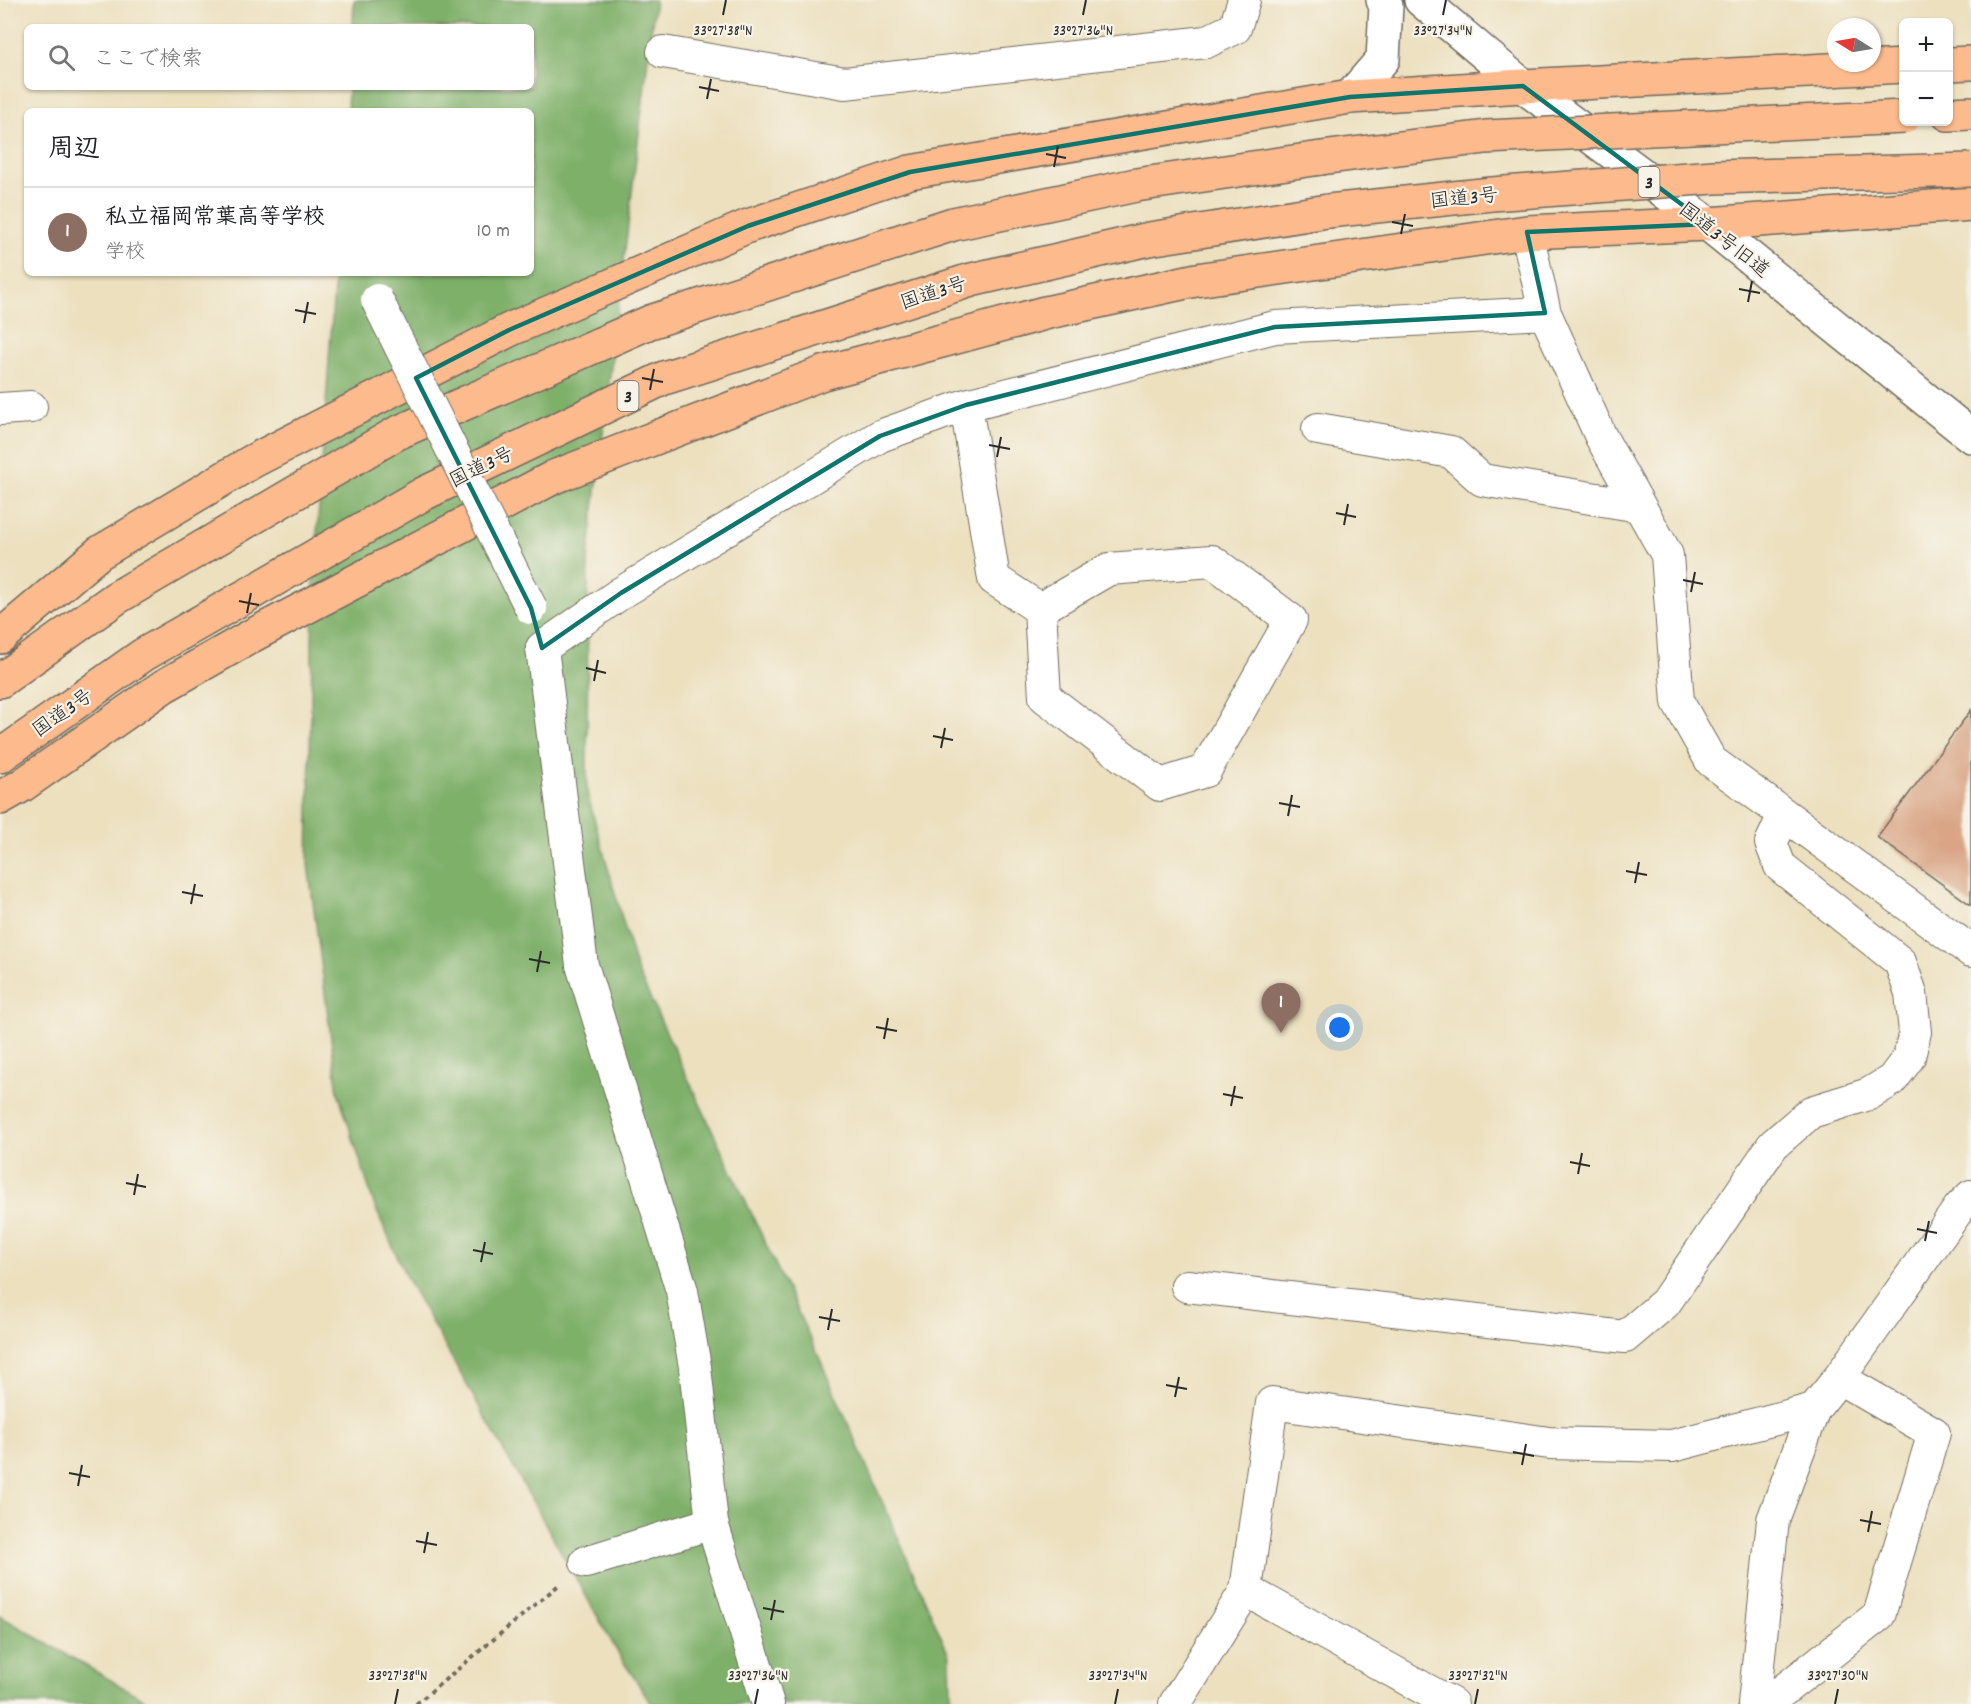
<!DOCTYPE html>
<html lang="ja">
<meta charset="utf-8">
<style>
:root{--surface:#fff;--page:#f2f2f2;--text:#202124;--muted:#757577;--line:#e0e0e0;--accent:#0b8043}
body{margin:0;font-family:Dekko,"Klee One",sans-serif;background:var(--page);color:var(--text)}
.controls{position:absolute;right:18px;top:18px;display:grid;overflow:hidden;border-radius:9px;box-shadow:0 2px 4px #0004}
.controls button{width:54px;height:54px;display:grid;place-items:center;padding:0;border:0;border-bottom:2px solid var(--line);background:var(--surface);color:var(--text);font:30px sans-serif}
.compass{position:absolute;left:1827px;top:18px;width:54px;height:54px;border-radius:50%;background:var(--surface);box-shadow:0 2px 4px #0004;rotate:281deg}
.you{position:absolute;left:1340px;top:1028px;width:21px;height:21px;margin:-15px;border:4px solid #fff;border-radius:50%;background:#1a73e8;box-shadow:0 0 0 9px #1a73e833}
.badge{display:grid;place-items:center;width:39px;height:39px;border-radius:50%;background:var(--accent);color:#fff;font-size:20px;font-weight:700}
.pin{position:absolute;translate:-50% -50px;filter:drop-shadow(0 2px 3px #0008)}
.pin::after{content:'';position:absolute;top:32px;width:21px;height:18px;background:inherit;clip-path:polygon(0 0,100% 0,50% 100%)}
.list{margin:0;padding:0;list-style:none}
h2{display:flex;justify-content:space-between;align-items:center;height:78px;margin:0;padding:0 24px;font-size:26px}
h2 small{font-size:20px;font-weight:400;color:var(--muted)}
.list li{display:grid;grid-template-columns:39px 1fr auto;gap:18px;align-items:center;box-sizing:border-box;height:90px;padding:0 24px;border-top:2px solid var(--line)}
.list b{display:block;font-size:22px;white-space:nowrap}
.list p{margin:0;font-size:20px;white-space:nowrap;color:var(--muted)}
.list em{font-size:20px;font-style:normal;color:var(--muted)}
.icon{flex:none;width:33px;height:33px;fill:none;stroke:currentColor;stroke-width:2;stroke-linecap:round;stroke-linejoin:round}
.map{position:relative;flex:none;width:1971px;height:1704px;overflow:hidden}
.search{position:absolute;background:var(--surface);box-shadow:0 2px 4px #0004;left:24px;top:24px;width:510px;height:66px;display:flex;align-items:center;gap:15px;box-sizing:border-box;padding:0 21px;border-radius:9px;color:var(--muted);font-size:22px}
.panel{position:absolute;background:var(--surface);box-shadow:0 2px 4px #0004;left:24px;top:108px;width:510px;height:168px;border-radius:9px}
.map>svg:first-child{display:block}
.forest{fill:#7fb06b;stroke:#556e4b;stroke-width:1.5}
.building{fill:#d9a586}
.lines{fill:none;stroke-linecap:round;stroke-linejoin:round}
.minor-casing{stroke:#6f6a5f;stroke-width:34}
.tertiary-casing{stroke:#6f6a5f;stroke-width:36}
.trunk-casing{stroke:#6f6a5f;stroke-width:36}
.path{stroke:#6f6a5f;stroke-width:4;stroke-dasharray:4.5 4.5;stroke-linecap:butt}
.minor{stroke:#fff;stroke-width:32}
.tertiary{stroke:#fff;stroke-width:33}
.trunk{stroke:#fcba8d;stroke-width:33}
.minor-bridge-casing{stroke:#6f6a5f;stroke-width:34;stroke-linecap:butt}
.trunk-bridge-casing{stroke:#6f6a5f;stroke-width:36;stroke-linecap:butt}
.minor-bridge{stroke:#fff;stroke-width:32}
.trunk-bridge{stroke:#fcba8d;stroke-width:33}
.marked{fill:none;stroke:#0f766e;stroke-width:4.5;stroke-linejoin:round}
.ticks{fill:none;stroke:#2b2b2b;stroke-width:2}
.labels{text-anchor:middle;stroke-width:4.5;stroke-linejoin:round;paint-order:stroke}
.shield{fill:#f7f3e8;stroke:#686764;stroke-width:1.5}
.shield-label{font-size:18px;font-weight:bold;fill:#2b2b2b}
.street-label{font-size:20px;fill:#2b2b2b;stroke:#f7f3e8}
.ticks-label{font-size:15px;text-anchor:middle;fill:#2b2b2b;stroke:#f7f3e8;stroke-width:4.5;stroke-linejoin:round;paint-order:stroke}
</style>
<div class="map">
<svg width="1971" height="1704" viewBox="0 0 1971 1704">
<rect width="100%" height="100%" fill="#f7f3e8"/>
<filter id="ink" filterUnits="userSpaceOnUse"><feTurbulence type="fractalNoise" baseFrequency=".0167" numOctaves="2"/><feDisplacementMap in="SourceGraphic" scale="12" xChannelSelector="R" yChannelSelector="G"/><feConvolveMatrix kernelMatrix="1 2 1 2 8 2 1 2 1" color-interpolation-filters="sRGB"/></filter>
<filter id="wash" filterUnits="userSpaceOnUse"><feTurbulence type="fractalNoise" baseFrequency=".008" numOctaves="4" result="noise"/><feDisplacementMap in="SourceGraphic" scale="24" xChannelSelector="R" yChannelSelector="G"/><feGaussianBlur stdDeviation="1.35" result="paint"/><feColorMatrix in="noise" values="0 0 0 0 0 0 0 0 0 0 0 0 0 0 0 0 0 1.4 0 .05"/><feComposite in="paint" operator="in"/></filter>
<g filter="url(#wash)">
<rect width="100%" height="100%" fill="#ece0bf"/>
<path class="forest" d="M 354,0 L 655,0 L 588,559 L 587,793 L 636,968 L 819,1357 L 950,1657 L 951,1697 L 948,1704 L 652,1704 L 621,1658 L 407,1279 L 375,1207 L 338,1092 L 308,864 L 313,592 L 335,273 L 531,273 L 531,111 L 347,111 L 348,87 L 531,87 L 531,27 L 353,27 Z
M 0,1616 L 152,1704 L 0,1704 Z"/>
<g id="blocks">
<path class="building" d="M 1971,710 L 1971,905 L 1877,837 Z"/>
</g>
</g>
<g filter="url(#ink)">
<use href="#blocks" fill-opacity="0" stroke="#6f6a5f" stroke-width="1.5"/>
<g class="lines">
<g class="minor-casing">
<path id="minor" d="M 663,52 L 845,83 L 1206,42 L 1235,28 L 1244,0
M 1527,232 L 1545,313 L 1601,437 L 1667,555 L 1678,702 L 1711,761 L 1971,951
M 0,409 L 31,407
M 1318,429 L 1451,452 L 1482,480 L 1639,506
M 1040,609 L 1045,697 L 1160,785 L 1205,771 L 1291,620 L 1212,561 L 1109,569 L 1040,609 L 994,579 L 966,405 L 1275,327 L 1545,313
M 1187,1286 L 1625,1337 L 1665,1303 L 1773,1145 L 1811,1112 L 1869,1094 L 1892,1080 L 1909,1057 L 1915,1032 L 1911,993 L 1900,962 L 1780,866 L 1771,843 L 1784,815
M 712,1523 L 768,1704
M 586,1562 L 712,1523 L 695,1367 L 682,1291 L 582,965 L 542,648 L 621,593 L 880,436 L 966,405
M 1246,1590 L 1452,1704
M 1175,1704 L 1246,1590 L 1272,1403 L 1549,1443 L 1672,1446 L 1814,1409
M 1754,1704 L 1773,1520 L 1814,1409 L 1839,1378 L 1960,1207 L 1971,1196
M 1766,1704 L 1879,1615 L 1934,1433 L 1839,1378"/>
</g>
<g class="tertiary-casing">
<path id="tertiary" d="M 1421,0 L 1523,86 L 1708,224 L 1971,436
M 1350,97 L 1383,59 L 1386,6 L 1383,0"/>
</g>
<g class="trunk-casing">
<path id="trunk" d="M 1948,64 L 1971,63
M 1948,114 L 1971,113
M 0,637 L 99,553 L 253,461 L 509,330 L 748,226 L 910,172 L 1350,97 L 1523,86 L 1904,66
M 0,681 L 116,598 L 397,433 L 650,322 L 953,224 L 1136,185 L 1321,158
M 0,756 L 143,655 L 423,494 L 664,378 L 971,280 L 1149,239 L 1328,211
M 0,798 L 21,786 L 164,686 L 255,634 L 554,477 L 823,373 L 1045,313 L 1196,280 L 1527,232 L 1708,224 L 1971,204"/>
</g>
<path class="path" d="M 416,1704 L 560,1584"/>
<use href="#minor" class="minor"/>
<use href="#tertiary" class="tertiary"/>
<use href="#trunk" class="trunk"/>
<g class="minor-bridge-casing">
<path id="minor-bridge" d="M 377,300 L 531,608"/>
</g>
<g class="trunk-bridge-casing">
<path id="trunk-bridge" d="M 1321,158 L 1486,137 L 1904,117
M 1328,211 L 1492,194 L 1714,177 L 1971,170"/>
</g>
<use href="#minor-bridge" class="minor-bridge"/>
<use href="#trunk-bridge" class="trunk-bridge"/>
</g>
</g>
<path class="marked" d="M 1523,86 L 1708,224 L 1527,232 L 1545,313 L 1275,327 L 966,405 L 880,436 L 621,593 L 542,648 L 531,608 L 416,378 L 509,330 L 748,226 L 910,172 L 1350,97 Z"/>
<path class="ticks" d="M 723,15 L 726,0M 1083,15 L 1086,0M 1443,15 L 1446,0M 699,87 L 719,91M 707,99 L 711,79M 1046,154 L 1066,158M 1054,167 L 1058,146M 1392,222 L 1413,226M 1401,234 L 1405,214M 1739,289 L 1760,293M 1748,302 L 1752,281M 295,310 L 316,314M 304,323 L 308,302M 642,378 L 663,382M 650,390 L 654,369M 989,445 L 1010,449M 997,457 L 1001,437M 1336,513 L 1356,517M 1344,525 L 1348,504M 1683,580 L 1703,584M 1691,592 L 1695,572M 239,601 L 259,605M 247,613 L 251,593M 586,668 L 606,673M 594,681 L 598,660M 933,736 L 953,740M 941,748 L 945,728M 1279,803 L 1300,807M 1288,816 L 1292,795M 1626,871 L 1647,875M 1635,883 L 1639,862M 182,892 L 203,896M 191,904 L 195,884M 529,959 L 550,963M 537,972 L 541,951M 876,1027 L 897,1031M 884,1039 L 888,1018M 1223,1094 L 1243,1098M 1231,1106 L 1235,1086M 1570,1162 L 1590,1166M 1578,1174 L 1582,1153M 126,1183 L 146,1187M 134,1195 L 138,1174M 1917,1229 L 1937,1233M 1925,1241 L 1929,1221M 473,1250 L 493,1254M 481,1262 L 485,1242M 819,1317 L 840,1321M 828,1330 L 832,1309M 1166,1385 L 1187,1389M 1175,1397 L 1179,1377M 1513,1452 L 1534,1456M 1522,1465 L 1526,1444M 69,1473 L 90,1477M 78,1486 L 82,1465M 1860,1520 L 1881,1524M 1868,1532 L 1872,1511M 416,1541 L 437,1545M 424,1553 L 428,1532M 763,1608 L 784,1612M 771,1620 L 775,1600M 395,1704 L 398,1689M 755,1704 L 758,1689M 1115,1704 L 1118,1689M 1475,1704 L 1478,1689M 1835,1704 L 1838,1689"/>
<g class="labels">
<g class="shield">
<rect x="1638.5" y="167" width="21" height="30" rx="4.5"/>
<rect x="617.5" y="381" width="21" height="30" rx="4.5"/>
</g>
<g class="shield-label">
<text x="1649" y="188">3</text>
<text x="628" y="402">3</text>
</g>
<g class="street-label">
<text transform="translate(1464 197) rotate(-6)" y="7">国道3号</text>
<text transform="translate(1725 239) rotate(38)" y="7">国道3号旧道</text>
<text transform="translate(933 292) rotate(-18)" y="7">国道3号</text>
<text transform="translate(481 466) rotate(-26)" y="7">国道3号</text>
<text transform="translate(62 712) rotate(-35)" y="7">国道3号</text>
</g>
</g>
<g class="ticks-label">
<text x="723" y="35">33°27'38"N</text>
<text x="1083" y="35">33°27'36"N</text>
<text x="1443" y="35">33°27'34"N</text>
<text x="398" y="1680">33°27'38"N</text>
<text x="758" y="1680">33°27'36"N</text>
<text x="1118" y="1680">33°27'34"N</text>
<text x="1478" y="1680">33°27'32"N</text>
<text x="1838" y="1680">33°27'30"N</text>
</g>
</svg>
<div class="controls">
<button>+</button>
<button>−</button>
</div>
<svg class="compass" viewBox="-18 -18 36 36"><path d="M0-13l5 13h-10z" fill="#e53935"/><path d="M0 13l5-13h-10z" fill="#757577"/></svg>
<div class="you"></div>
<div class="pin badge" style="left:1281px;top:1033px;background:#8d6e63">1</div>
<div class="search"><svg class="icon" aria-label="search" viewBox="0 0 24 24"><circle cx="10" cy="10" r="6"/><path d="M15 15l6 6"/></svg>ここで検索</div>
<section class="panel">
<h2>周辺<small></small></h2>
<ul class="list">
<li><span class="badge" style="background:#8d6e63">1</span><div><b>私立福岡常葉高等学校</b><p>学校</p></div><em>10 m</em></li>
</ul>
</section>
</div>
